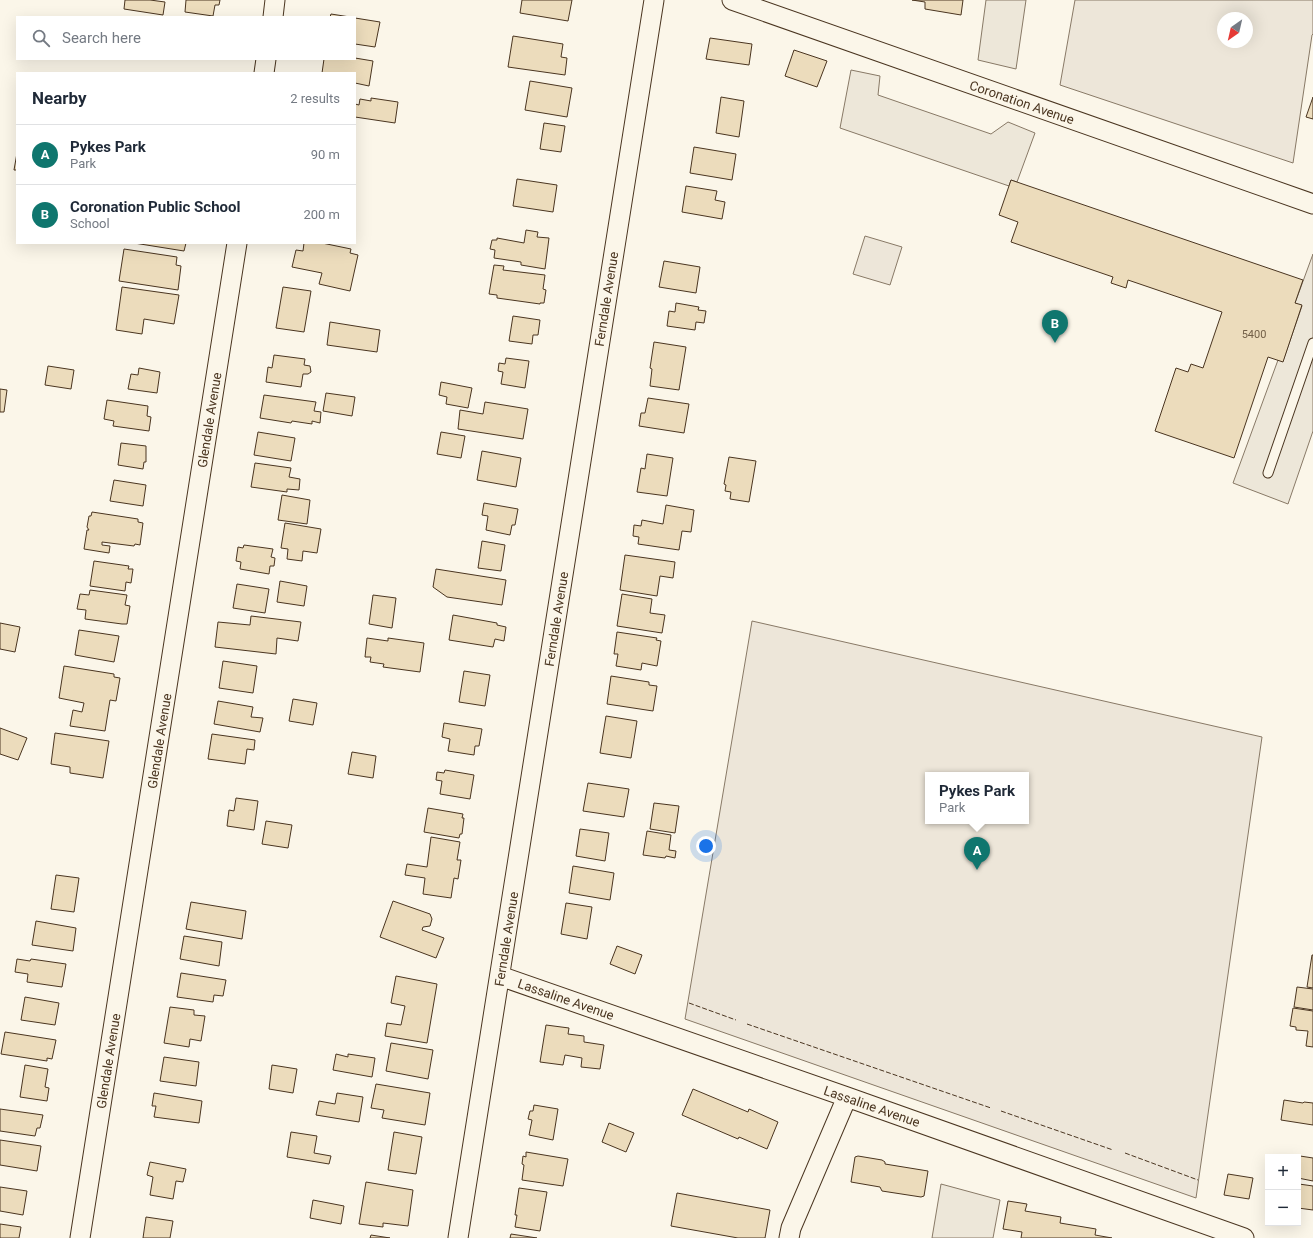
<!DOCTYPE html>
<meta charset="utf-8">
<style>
:root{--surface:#fff;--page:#f6f6f7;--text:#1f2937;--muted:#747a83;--line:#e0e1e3;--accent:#0f766e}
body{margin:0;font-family:Roboto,sans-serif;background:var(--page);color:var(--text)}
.controls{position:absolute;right:12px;bottom:12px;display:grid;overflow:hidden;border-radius:0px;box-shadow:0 4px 16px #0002}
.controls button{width:36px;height:36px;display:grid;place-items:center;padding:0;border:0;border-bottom:1px solid var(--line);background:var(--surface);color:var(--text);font:20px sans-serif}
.compass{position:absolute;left:1217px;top:12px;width:36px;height:36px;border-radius:50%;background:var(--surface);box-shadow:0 4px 16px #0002;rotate:214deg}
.you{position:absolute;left:706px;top:846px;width:14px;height:14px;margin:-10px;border:3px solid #fff;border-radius:50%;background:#1a73e8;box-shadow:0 0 0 6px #1a73e833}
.badge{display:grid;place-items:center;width:26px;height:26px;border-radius:50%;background:var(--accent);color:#fff;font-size:13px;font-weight:700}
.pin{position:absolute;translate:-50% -33px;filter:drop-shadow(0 1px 2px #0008)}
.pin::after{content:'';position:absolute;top:21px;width:14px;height:12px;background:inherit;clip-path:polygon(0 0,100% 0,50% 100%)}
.popup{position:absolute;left:925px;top:772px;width:104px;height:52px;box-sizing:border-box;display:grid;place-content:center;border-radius:0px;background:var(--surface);filter:drop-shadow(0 1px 3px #0005);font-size:13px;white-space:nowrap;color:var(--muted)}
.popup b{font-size:15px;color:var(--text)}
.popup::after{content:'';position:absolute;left:50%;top:100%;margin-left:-8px;border:8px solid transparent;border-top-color:var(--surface)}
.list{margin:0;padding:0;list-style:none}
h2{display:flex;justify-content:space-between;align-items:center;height:52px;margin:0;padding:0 16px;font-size:17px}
h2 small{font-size:13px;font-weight:400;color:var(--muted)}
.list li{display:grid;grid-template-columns:26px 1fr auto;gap:12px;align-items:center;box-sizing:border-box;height:60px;padding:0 16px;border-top:1px solid var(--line)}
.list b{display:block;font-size:15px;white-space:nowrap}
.list p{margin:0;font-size:13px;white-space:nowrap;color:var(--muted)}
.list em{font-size:13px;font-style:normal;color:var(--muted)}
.icon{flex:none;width:22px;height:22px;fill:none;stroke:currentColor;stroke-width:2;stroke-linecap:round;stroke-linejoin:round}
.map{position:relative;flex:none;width:1313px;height:1238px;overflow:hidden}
.search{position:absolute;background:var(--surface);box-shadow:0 4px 16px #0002;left:16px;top:16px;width:340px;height:44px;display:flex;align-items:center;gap:10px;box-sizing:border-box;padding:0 14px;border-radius:0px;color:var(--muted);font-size:15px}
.panel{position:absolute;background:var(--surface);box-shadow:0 4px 16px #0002;left:16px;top:72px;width:340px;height:172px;border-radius:0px}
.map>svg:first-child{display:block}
.green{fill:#ede6d9;stroke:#887966;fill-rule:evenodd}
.parking{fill:#ede7d9;stroke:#887966}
.building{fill:#ecdcbc;stroke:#4a3520}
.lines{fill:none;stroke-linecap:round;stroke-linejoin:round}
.service-casing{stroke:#4a3520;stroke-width:11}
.minor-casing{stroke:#4a3520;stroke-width:21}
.service{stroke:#fbf6e9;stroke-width:9}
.minor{stroke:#fbf6e9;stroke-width:19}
.fence{stroke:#4a3520;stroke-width:1;stroke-dasharray:5 2;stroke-linecap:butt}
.labels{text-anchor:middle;stroke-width:3;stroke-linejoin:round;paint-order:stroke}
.number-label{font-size:11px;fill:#725f47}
.street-label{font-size:13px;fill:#4a3520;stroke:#fbf6e9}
</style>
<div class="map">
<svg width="1313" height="1238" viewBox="0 0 1313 1238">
<rect width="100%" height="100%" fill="#fbf6e9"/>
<path class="green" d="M 1075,0 L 1313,0 L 1313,34 L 1312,35 L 1293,163 L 1060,85 ZM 1223,18 L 1247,18 L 1247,42 L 1223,42 Z
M 865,236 L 902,247 L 890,285 L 853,274 Z
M 752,621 L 1262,737 L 1196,1198 L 685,1019 ZM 928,775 L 1026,775 L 1026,821 L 928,821 Z"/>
<path class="parking" d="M 986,0 L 1026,0 L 1016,69 L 978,60 Z
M 851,70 L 880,76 L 878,95 L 991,134 L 1008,122 L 1035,133 L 1017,182 L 1011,180 L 1009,186 L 840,128 Z
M 1313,254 L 1313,431 L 1288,504 L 1233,483 L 1278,360 L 1283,361 L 1302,306 L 1295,303 Z
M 941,1184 L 1000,1200 L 993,1238 L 932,1238 Z"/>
<path class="building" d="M 125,0 L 150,0 L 165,2 L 163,15 L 124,9 Z
M 186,0 L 220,0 L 219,5 L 215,5 L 213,16 L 185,12 Z
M 522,0 L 572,0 L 568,21 L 520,13 Z
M 912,0 L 963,0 L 961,15 L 925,9 L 925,2 Z
M 331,14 L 350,17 L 330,17 Z
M 355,18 L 380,22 L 375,47 L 355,44 Z
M 513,36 L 563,44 L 561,57 L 567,58 L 565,75 L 508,67 Z
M 710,38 L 752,44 L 749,65 L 706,59 Z
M 794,50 L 827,61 L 817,87 L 785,76 Z
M 355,58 L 373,61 L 369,86 L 355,83 L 355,73 L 322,73 L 324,59 L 355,59 Z
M 530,81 L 572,88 L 567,117 L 525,110 Z
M 721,97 L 744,101 L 739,137 L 716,133 Z
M 1313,97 L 1313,119 L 1306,117 Z
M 371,98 L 398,102 L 395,123 L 355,117 L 355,104 L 359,105 L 360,99 L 371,101 Z
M 544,123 L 565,126 L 561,152 L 540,149 Z
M 694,147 L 736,154 L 732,180 L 690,173 Z
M 17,153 L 17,170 L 14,170 Z
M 517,179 L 557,185 L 553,212 L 513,206 Z
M 1011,180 L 1303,280 L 1295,303 L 1302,305 L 1283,362 L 1268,357 L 1234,458 L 1155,431 L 1176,368 L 1188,372 L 1191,364 L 1203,368 L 1222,312 L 1128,280 L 1126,288 L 1111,283 L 1113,277 L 1011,242 L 1018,222 L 999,215 Z
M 686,186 L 717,191 L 715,200 L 725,202 L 722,219 L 682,212 Z
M 526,230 L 538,232 L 537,237 L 549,238 L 545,269 L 521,265 L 521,262 L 494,258 L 495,250 L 490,249 L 492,240 L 497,240 L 497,238 L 524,243 Z
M 134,243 L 186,243 L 184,251 Z
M 304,243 L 322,243 L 351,249 L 350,253 L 358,255 L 350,291 L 319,284 L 322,273 L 292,267 L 296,250 L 303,251 Z
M 124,249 L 177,257 L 176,265 L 181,266 L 178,290 L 119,281 Z
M 664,261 L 700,267 L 696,293 L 659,287 Z
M 494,265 L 504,266 L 503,270 L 545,275 L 543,289 L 546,290 L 544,303 L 540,303 L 540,304 L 497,298 L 497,295 L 489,294 Z
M 122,287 L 179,295 L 174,324 L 144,319 L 142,334 L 116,330 Z
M 283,287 L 311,291 L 304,332 L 276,328 Z
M 676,303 L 699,307 L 698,310 L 706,311 L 704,323 L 696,322 L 695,330 L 667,326 L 669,311 L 675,312 Z
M 513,316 L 540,320 L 538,335 L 533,335 L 532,344 L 509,341 Z
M 330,322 L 380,330 L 377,352 L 327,345 Z
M 654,342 L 686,347 L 679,390 L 650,386 L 652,369 L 650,368 Z
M 274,355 L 305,359 L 304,365 L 310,366 L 311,372 L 308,374 L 303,374 L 301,387 L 266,382 L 268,367 L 272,368 Z
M 506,358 L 529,361 L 525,388 L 501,384 L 503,372 L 498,371 L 499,363 L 505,364 Z
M 48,366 L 74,370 L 71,389 L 45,385 Z
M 139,368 L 160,372 L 157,393 L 128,389 L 131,374 L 138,375 Z
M 441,382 L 472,388 L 468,408 L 446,404 L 447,397 L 439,395 Z
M 0,389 L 7,390 L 4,412 L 0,412 Z
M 326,393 L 355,397 L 352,416 L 323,411 Z
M 264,395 L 316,402 L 314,411 L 321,412 L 320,423 L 312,421 L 312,424 L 292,421 L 291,423 L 260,418 Z
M 648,398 L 689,404 L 684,433 L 639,426 L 641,413 L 645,413 Z
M 107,400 L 148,406 L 147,416 L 151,417 L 149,431 L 113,426 L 114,421 L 104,419 Z
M 485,402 L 528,409 L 523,439 L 458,429 L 460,410 L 483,414 Z
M 258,432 L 295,438 L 291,461 L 254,455 Z
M 441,432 L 465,436 L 461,458 L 437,454 Z
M 121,443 L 146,446 L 146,462 L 144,462 L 143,469 L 118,465 Z
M 482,451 L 521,458 L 516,487 L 477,480 Z
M 647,454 L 673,458 L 667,496 L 637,492 L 641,468 L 645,469 Z
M 729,457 L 756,461 L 749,502 L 730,499 L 731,492 L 725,491 L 726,485 L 724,484 Z
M 255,463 L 291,468 L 289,477 L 300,479 L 299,490 L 287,489 L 287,492 L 251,487 Z
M 114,480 L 146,485 L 143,506 L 110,501 Z
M 282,495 L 310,500 L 307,524 L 278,520 Z
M 484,503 L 518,509 L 515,525 L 512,525 L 510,535 L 486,530 L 488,516 L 482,515 Z
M 666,505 L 694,510 L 691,532 L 682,531 L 679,550 L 638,544 L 639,537 L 633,536 L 634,525 L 641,526 L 642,520 L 663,524 Z
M 92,512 L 138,519 L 138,522 L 143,523 L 140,545 L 135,544 L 134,546 L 102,542 L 102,545 L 110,546 L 109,553 L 84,549 L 87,530 L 89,530 L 87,527 L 89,516 L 91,516 Z
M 285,523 L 321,529 L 317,553 L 303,551 L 302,561 L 287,559 L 288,549 L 281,548 Z
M 482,541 L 505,545 L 501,571 L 478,568 Z
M 244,545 L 273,549 L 271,557 L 275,558 L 274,566 L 270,566 L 269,574 L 240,569 L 241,562 L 236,561 L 238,547 L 243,548 Z
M 625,555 L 675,562 L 673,578 L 660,576 L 657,596 L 620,590 Z
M 94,561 L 129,566 L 128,569 L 133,569 L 131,583 L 126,582 L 125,591 L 90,586 Z
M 436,569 L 506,580 L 502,605 L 447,597 L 433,587 Z
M 280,581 L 307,586 L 304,606 L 277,602 Z
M 237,584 L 269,589 L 265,613 L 233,608 Z
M 90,590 L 127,595 L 125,605 L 130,606 L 127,624 L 122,624 L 85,619 L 86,610 L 77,609 L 80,594 L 89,595 Z
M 622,594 L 652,599 L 650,613 L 665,615 L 662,633 L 617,626 Z
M 373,595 L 396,598 L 392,628 L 369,624 Z
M 453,615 L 497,623 L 497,625 L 506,627 L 504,641 L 495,639 L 493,647 L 449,640 Z
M 251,616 L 301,622 L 298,641 L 277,638 L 276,654 L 215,647 L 218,622 L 250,625 Z
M 0,623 L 20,627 L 15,652 L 0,649 Z
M 79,630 L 119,636 L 114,662 L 75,655 Z
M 617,632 L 657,638 L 656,640 L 661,641 L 657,666 L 642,663 L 641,670 L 616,666 L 618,654 L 614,654 Z
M 367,638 L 388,641 L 388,638 L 424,643 L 420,672 L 383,667 L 384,664 L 370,662 L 371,657 L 365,657 Z
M 223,661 L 257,666 L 253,693 L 219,688 Z
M 64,666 L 114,674 L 114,677 L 120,678 L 116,701 L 110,700 L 105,731 L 70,726 L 73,710 L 82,712 L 84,703 L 59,698 Z
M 464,671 L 490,675 L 485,706 L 459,702 Z
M 611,676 L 649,682 L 649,685 L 657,686 L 653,711 L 607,704 Z
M 293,699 L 317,703 L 313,725 L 289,721 Z
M 218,701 L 253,707 L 251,717 L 263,718 L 260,732 L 214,724 Z
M 606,716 L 637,721 L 631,758 L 600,753 Z
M 444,723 L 482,729 L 479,746 L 475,746 L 474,755 L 448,751 L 450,739 L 442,737 Z
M 0,728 L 27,738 L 18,760 L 0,754 Z
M 55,733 L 109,741 L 103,778 L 70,773 L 70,767 L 51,764 Z
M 212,734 L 255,740 L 254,750 L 247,749 L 245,764 L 208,759 Z
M 352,752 L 376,756 L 373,778 L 348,774 Z
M 445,770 L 474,775 L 470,799 L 440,794 L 442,781 L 436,780 L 437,772 L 444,773 Z
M 588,783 L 629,789 L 624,817 L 583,811 Z
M 236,798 L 258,801 L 254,830 L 227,826 L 229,810 L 234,811 Z
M 654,803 L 679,806 L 675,833 L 650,829 Z
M 428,808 L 463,814 L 462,818 L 464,818 L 462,834 L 460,834 L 459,838 L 424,832 Z
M 266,821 L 292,825 L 288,848 L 262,844 Z
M 580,829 L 609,833 L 605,861 L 576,856 Z
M 647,831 L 671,835 L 669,850 L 676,851 L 675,858 L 666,856 L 665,858 L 643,855 Z
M 431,837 L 460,842 L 457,860 L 461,860 L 458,879 L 454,878 L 451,898 L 423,894 L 425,878 L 405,875 L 407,864 L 427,867 Z
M 573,866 L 614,873 L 610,900 L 569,893 Z
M 56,875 L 79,878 L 74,912 L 51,909 Z
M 393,901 L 430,914 L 432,919 L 430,926 L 423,927 L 422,930 L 444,938 L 436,958 L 380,937 Z
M 191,902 L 246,911 L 242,939 L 186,929 Z
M 566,903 L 592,907 L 587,939 L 561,934 Z
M 36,921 L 76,928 L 73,951 L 32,945 Z
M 184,936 L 222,942 L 219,966 L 180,959 Z
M 617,946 L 642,955 L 635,974 L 610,964 Z
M 1312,955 L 1313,955 L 1313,988 L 1307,987 Z
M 17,959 L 30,961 L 31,959 L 66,964 L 62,987 L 27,982 L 28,974 L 15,972 Z
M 181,973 L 226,980 L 223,996 L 214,995 L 213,1002 L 177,997 Z
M 396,976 L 437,984 L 427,1043 L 385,1036 L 387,1023 L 401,1025 L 405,1006 L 391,1003 Z
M 1297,987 L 1313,989 L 1313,1010 L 1294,1007 Z
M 25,997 L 59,1003 L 55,1025 L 21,1020 Z
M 170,1007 L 194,1010 L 194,1015 L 205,1016 L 201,1041 L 190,1039 L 189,1047 L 164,1043 Z
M 1293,1008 L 1313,1011 L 1313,1047 L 1306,1046 L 1308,1031 L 1296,1030 L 1296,1027 L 1290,1026 Z
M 546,1025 L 569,1028 L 568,1034 L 584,1036 L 584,1042 L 604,1045 L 600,1069 L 581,1067 L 582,1058 L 565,1055 L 563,1065 L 540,1062 Z
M 5,1032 L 56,1040 L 52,1059 L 47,1058 L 47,1061 L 1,1054 Z
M 391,1043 L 433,1050 L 428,1079 L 386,1071 Z
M 336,1054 L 348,1057 L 348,1054 L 375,1058 L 372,1077 L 333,1070 Z
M 164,1057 L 199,1062 L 196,1086 L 160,1081 Z
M 25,1065 L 48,1069 L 45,1087 L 49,1088 L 47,1101 L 20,1097 Z
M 272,1065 L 297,1069 L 293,1093 L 269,1089 Z
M 376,1084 L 430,1093 L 425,1125 L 382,1118 L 384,1110 L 371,1108 Z
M 693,1089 L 748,1112 L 749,1109 L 778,1122 L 767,1149 L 739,1137 L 738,1139 L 682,1115 Z
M 154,1093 L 202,1101 L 199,1123 L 154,1117 L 156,1106 L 152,1106 Z
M 337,1093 L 363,1097 L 359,1122 L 316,1115 L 319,1101 L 335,1104 Z
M 1284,1100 L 1303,1103 L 1304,1102 L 1313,1103 L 1313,1125 L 1281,1120 Z
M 534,1105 L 558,1109 L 553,1140 L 529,1135 L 532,1120 L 528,1119 L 530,1111 L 533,1111 Z
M 0,1109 L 43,1115 L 40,1128 L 37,1128 L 35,1136 L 0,1131 Z
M 609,1123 L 634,1133 L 626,1152 L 602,1142 Z
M 291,1132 L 317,1136 L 314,1153 L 331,1156 L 329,1164 L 287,1157 Z
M 394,1132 L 422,1137 L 416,1174 L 388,1170 Z
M 0,1140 L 41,1146 L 37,1171 L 0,1165 Z
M 526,1152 L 568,1159 L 563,1186 L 522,1180 L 524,1165 L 522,1164 L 523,1156 L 526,1157 Z
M 858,1156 L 882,1160 L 885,1162 L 885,1164 L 928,1171 L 924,1196 L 921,1197 L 882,1191 L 880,1187 L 851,1182 L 855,1157 Z
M 1300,1156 L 1313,1158 L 1313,1181 L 1298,1178 L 1298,1167 Z
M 150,1162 L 186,1169 L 183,1182 L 176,1181 L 173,1199 L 150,1195 L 153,1177 L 147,1175 Z
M 1228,1174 L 1253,1178 L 1249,1199 L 1224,1195 Z
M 366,1182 L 413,1190 L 408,1226 L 383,1223 L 383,1227 L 359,1224 Z
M 1299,1184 L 1313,1186 L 1313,1210 L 1298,1208 L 1298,1187 Z
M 0,1187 L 27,1191 L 23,1215 L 0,1211 Z
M 519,1188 L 547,1192 L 540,1231 L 515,1227 L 517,1215 L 515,1215 Z
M 677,1193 L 770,1210 L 765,1238 L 738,1238 L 671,1226 Z
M 313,1200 L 344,1206 L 341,1224 L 310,1218 Z
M 1008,1201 L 1027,1204 L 1025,1211 L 1061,1217 L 1060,1223 L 1096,1229 L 1095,1235 L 1112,1238 L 1021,1238 L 1022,1232 L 1003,1229 Z
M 146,1217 L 173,1221 L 170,1238 L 143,1238 Z
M 0,1224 L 21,1227 L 19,1238 L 0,1238 Z
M 511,1234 L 537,1238 L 510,1238 Z
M 371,1235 L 390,1238 L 370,1238 Z"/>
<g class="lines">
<g class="service-casing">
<path id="service" d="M 1268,473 L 1313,343"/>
</g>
<g class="minor-casing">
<path id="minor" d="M 732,0 L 1313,204
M 273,17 L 275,0
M 264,73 L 266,59
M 500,976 L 847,1097 L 1244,1238
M 80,1238 L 237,243
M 458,1238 L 654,0
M 789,1238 L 791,1228 L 847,1097"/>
</g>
<use href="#service" class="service"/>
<use href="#minor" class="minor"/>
<path class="fence" d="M 689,1003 L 736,1020
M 747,1024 L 991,1108
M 1001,1111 L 1113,1150
M 1125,1153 L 1198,1180"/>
</g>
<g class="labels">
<g class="number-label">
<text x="1254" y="338">5400</text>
</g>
<g class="street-label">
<text transform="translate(1022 102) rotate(19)" y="5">Coronation Avenue</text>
<text transform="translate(606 299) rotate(-81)" y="5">Ferndale Avenue</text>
<text transform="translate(209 420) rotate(-81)" y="5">Glendale Avenue</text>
<text transform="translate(556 619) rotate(-81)" y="5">Ferndale Avenue</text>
<text transform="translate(159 741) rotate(-81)" y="5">Glendale Avenue</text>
<text transform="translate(506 939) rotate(-81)" y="5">Ferndale Avenue</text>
<text transform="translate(566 999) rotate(19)" y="5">Lassaline Avenue</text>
<text transform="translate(108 1061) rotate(-81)" y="5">Glendale Avenue</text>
<text transform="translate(872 1106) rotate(19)" y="5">Lassaline Avenue</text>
</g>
</g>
</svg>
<div class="controls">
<button>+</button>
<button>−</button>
</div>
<svg class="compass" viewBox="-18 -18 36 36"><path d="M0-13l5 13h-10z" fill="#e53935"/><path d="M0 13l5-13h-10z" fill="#747a83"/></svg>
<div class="you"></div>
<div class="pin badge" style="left:977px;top:870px">A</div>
<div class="popup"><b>Pykes Park</b>Park</div>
<div class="pin badge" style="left:1055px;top:343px">B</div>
<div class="search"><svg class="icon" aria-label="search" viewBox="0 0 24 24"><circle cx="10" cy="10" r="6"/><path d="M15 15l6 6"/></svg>Search here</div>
<section class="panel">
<h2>Nearby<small>2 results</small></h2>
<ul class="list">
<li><span class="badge">A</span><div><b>Pykes Park</b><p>Park</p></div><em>90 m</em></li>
<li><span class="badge">B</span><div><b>Coronation Public School</b><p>School</p></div><em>200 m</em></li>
</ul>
</section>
</div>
